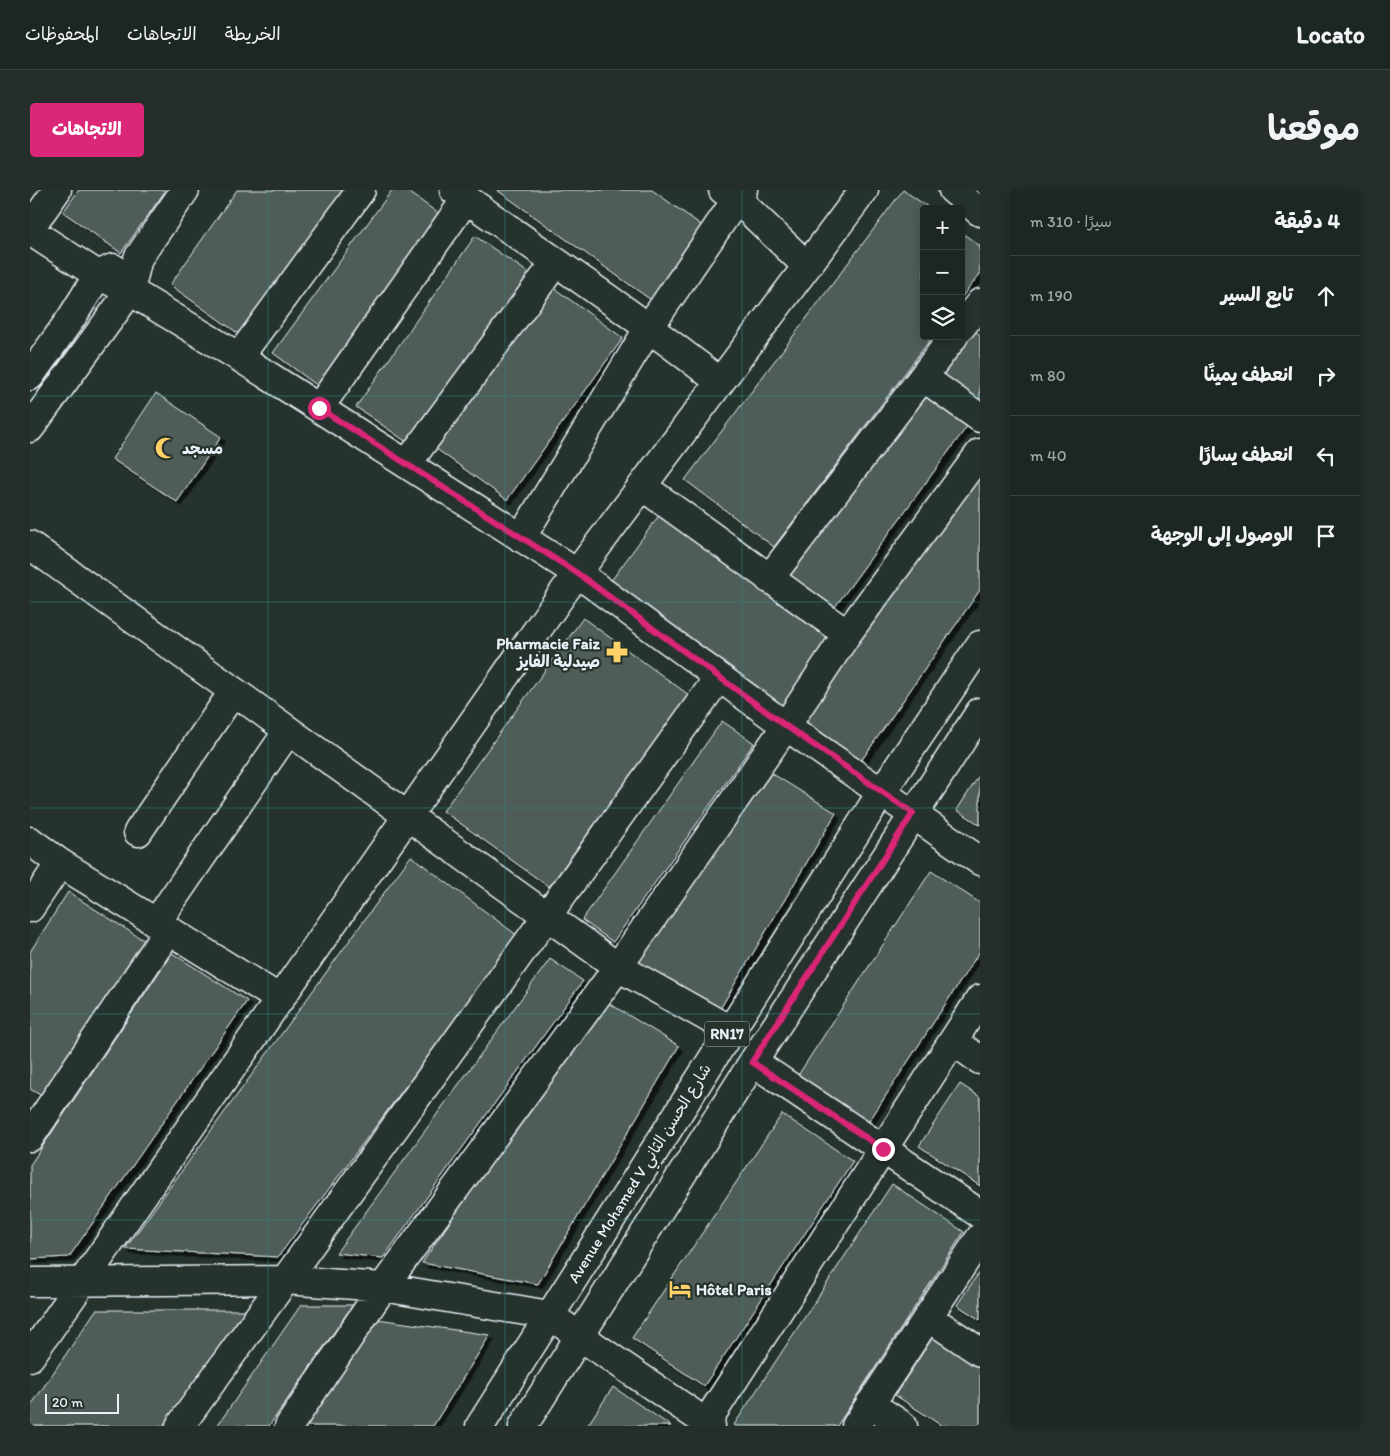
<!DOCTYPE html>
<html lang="ar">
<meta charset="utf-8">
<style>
:root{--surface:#1c2622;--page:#252e2a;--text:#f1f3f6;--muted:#a0a5a5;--line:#3a4340;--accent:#db2777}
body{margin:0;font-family:Itim,"Playpen Sans Arabic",sans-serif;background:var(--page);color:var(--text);direction:rtl}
.controls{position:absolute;right:15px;top:15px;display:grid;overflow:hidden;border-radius:5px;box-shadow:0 2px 12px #0003}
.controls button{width:45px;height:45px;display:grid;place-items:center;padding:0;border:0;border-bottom:1px solid var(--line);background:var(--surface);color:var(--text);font:25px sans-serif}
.scale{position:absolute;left:15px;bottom:12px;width:74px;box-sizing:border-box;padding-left:5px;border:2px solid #e8f1f8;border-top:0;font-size:14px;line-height:18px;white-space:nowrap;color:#e8f1f8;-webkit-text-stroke:4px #26332d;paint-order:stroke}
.stop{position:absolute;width:15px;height:15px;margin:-11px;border:4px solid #db2777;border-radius:50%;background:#fff}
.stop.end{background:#db2777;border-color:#fff;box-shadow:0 1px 5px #0008}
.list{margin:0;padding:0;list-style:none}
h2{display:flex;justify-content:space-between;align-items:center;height:65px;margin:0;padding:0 20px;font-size:21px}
h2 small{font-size:16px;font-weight:400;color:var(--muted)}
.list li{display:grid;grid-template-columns:32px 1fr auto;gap:15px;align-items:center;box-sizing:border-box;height:80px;padding:0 20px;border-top:1px solid var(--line)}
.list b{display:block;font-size:19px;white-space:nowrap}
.list em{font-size:16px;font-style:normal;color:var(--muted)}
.icon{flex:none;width:28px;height:28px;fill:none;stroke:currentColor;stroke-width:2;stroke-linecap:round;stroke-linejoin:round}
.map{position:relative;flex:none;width:950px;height:1236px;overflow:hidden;direction:ltr;border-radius:5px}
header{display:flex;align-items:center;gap:30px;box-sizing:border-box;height:70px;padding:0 25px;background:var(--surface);border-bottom:1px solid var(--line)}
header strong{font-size:24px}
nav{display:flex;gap:28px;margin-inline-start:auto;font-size:18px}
.intro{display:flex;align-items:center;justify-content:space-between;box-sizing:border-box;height:120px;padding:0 30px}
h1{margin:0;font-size:35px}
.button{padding:12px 22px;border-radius:5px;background:var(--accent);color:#fff;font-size:18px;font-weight:700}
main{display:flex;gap:30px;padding:0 30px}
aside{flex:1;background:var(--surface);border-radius:5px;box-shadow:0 2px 12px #0003}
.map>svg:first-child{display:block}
.building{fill:#505c59;stroke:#e8f1f8;filter:url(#shadow)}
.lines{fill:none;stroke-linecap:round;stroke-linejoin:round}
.minor-casing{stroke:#e8f1f8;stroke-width:31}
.major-casing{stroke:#e8f1f8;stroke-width:31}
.minor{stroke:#26332d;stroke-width:28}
.major{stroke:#26332d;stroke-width:28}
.route{stroke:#db2777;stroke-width:6}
.grid{fill:none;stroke:#308883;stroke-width:1;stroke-opacity:0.55}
.labels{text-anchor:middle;stroke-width:4.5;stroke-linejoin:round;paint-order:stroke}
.shield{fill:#26332d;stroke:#aeb8bb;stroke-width:1}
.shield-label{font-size:15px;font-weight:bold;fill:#e8f1f8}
.poi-label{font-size:16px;font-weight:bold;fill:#e8f1f8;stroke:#26332d;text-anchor:start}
.street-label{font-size:16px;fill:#e8f1f8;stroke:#26332d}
</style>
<header>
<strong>Locato</strong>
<nav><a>الخريطة</a><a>الاتجاهات</a><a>المحفوظات</a></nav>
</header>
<div class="intro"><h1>موقعنا</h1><a class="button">الاتجاهات</a></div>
<main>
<aside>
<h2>4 دقيقة<small>سيرًا · 310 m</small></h2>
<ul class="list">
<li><svg class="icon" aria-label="ahead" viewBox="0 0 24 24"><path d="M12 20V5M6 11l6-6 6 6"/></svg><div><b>تابع السير</b></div><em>190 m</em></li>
<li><svg class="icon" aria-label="right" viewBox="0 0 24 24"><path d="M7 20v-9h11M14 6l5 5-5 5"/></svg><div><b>انعطف يمينًا</b></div><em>80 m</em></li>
<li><svg class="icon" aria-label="left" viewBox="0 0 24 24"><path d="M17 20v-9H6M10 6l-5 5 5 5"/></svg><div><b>انعطف يسارًا</b></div><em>40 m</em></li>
<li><svg class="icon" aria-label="arrive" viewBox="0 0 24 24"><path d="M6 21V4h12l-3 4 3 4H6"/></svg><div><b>الوصول إلى الوجهة</b></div></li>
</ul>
</aside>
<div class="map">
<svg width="950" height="1236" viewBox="0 0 950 1236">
<defs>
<filter id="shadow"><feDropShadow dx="4.5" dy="4.5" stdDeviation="0" flood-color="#0009"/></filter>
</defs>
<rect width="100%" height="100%" fill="#26332d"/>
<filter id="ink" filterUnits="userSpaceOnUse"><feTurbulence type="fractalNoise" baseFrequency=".02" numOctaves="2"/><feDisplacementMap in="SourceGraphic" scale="10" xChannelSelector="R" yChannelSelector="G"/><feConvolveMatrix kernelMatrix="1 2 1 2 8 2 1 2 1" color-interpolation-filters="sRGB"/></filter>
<g filter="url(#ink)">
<path class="building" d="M 49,0 L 136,0 L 91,63 L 33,22 Z
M 207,0 L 322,0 L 216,149 L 140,95 Z
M 362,0 L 376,0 L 416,29 L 292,199 L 243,163 Z
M 467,0 L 622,0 L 674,37 L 621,110 Z
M 873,0 L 901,19 L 894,19 L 894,146 L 903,146 L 744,357 L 655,290 Z
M 931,42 L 950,56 L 950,84 L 931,108 Z
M 445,46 L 503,86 L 384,257 L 326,217 Z
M 521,96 L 593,148 L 477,310 L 405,258 Z
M 944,140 L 950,145 L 950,213 L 911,184 Z
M 893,201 L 938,235 L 802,421 L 756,387 Z
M 126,203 L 191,247 L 147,312 L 82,269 Z
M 950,277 L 950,400 L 831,571 L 774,531 Z
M 630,324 L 804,451 L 752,522 L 578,395 Z
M 553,428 L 659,505 L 519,697 L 413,621 Z
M 692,531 L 724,553 L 583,752 L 552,730 Z
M 733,578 L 806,623 L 690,819 L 602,772 Z
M 950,584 L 950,635 L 927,620 Z
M 381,666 L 488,746 L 248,1067 L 95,1059 Z
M 901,681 L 950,713 L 950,761 L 836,936 L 765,890 Z
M 38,702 L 121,755 L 15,908 L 0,899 L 0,762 Z
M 142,763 L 217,811 L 39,1067 L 0,1069 L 0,975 Z
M 520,769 L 553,791 L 353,1068 L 306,1063 Z
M 572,809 L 649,856 L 508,1094 L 392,1073 Z
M 930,894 L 950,907 L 950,996 L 889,956 Z
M 752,924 L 823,971 L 674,1196 L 602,1148 Z
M 862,994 L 934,1042 L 807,1236 L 706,1236 L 704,1235 Z
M 950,1081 L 950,1130 L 927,1115 Z
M 271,1115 L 323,1115 L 239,1236 L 187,1236 Z
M 66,1120 L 215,1120 L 133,1236 L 0,1236 L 0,1217 Z
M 347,1129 L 460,1145 L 403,1236 L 274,1236 Z
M 903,1147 L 950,1178 L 950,1236 L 912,1236 L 865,1205 Z
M 583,1197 L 641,1236 L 557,1236 Z"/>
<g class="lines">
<g class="minor-casing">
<path id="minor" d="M 424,0 C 513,64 604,124 690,192
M 693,0 L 707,9 L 777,76
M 923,0 L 950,22
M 0,38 L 27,0
M 0,41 L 68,85 L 100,101 L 209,167 L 547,383 L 756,536 L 950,671
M 931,137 L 950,113
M 209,167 L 331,0
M 0,186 L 42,127 L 68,85 L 83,78
M 893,187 L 950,228
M 289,218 L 436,9
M 0,238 L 100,101 L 108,68 L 155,0
M 377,274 L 525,73
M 612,296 L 817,444
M 491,348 L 620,136 L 713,0
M 0,355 L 588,777 L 700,840
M 739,389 L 924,146
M 108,642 L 203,502
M 0,651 L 30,673 L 250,809
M 0,718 L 30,673
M 126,733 L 258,541
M 923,851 L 950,870
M 723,872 L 950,1024
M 0,947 L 138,741
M 0,1092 L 255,1090 L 353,1097 L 519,1125 L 681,1236
M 898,1127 L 950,1162
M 0,1167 L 547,383 L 834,0
M 840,1214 L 873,1236
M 150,1236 L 689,487
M 259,1236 L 353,1097 L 588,777 L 756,536 L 817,444 L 950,263
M 674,1236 L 950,809
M 826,1236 L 950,1048"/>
</g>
<g class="major-casing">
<path id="major" d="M 450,1236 L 851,603 L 950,455
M 493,1236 L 723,872 L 950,522"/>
</g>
<use href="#minor" class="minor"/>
<use href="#major" class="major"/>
</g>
</g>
<g class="lines" filter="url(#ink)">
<path class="route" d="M 289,218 L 547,383 L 756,536 L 883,623 L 722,872 L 853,959"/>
</g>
<path class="grid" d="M 238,0 L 238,1236M 475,0 L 475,1236M 712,0 L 712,1236M 0,206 L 950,206M 0,412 L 950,412M 0,618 L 950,618M 0,824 L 950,824M 0,1030 L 950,1030"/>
<defs>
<g id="mosque-bare" transform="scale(1.725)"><path d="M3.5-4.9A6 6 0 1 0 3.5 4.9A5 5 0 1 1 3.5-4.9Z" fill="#ffd166" stroke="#26332d" stroke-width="2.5" paint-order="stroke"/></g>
<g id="pharmacy-bare" transform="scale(1.725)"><path d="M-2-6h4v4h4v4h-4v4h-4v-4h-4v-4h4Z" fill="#ffd166" stroke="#26332d" stroke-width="2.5" paint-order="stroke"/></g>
<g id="hotel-bare" transform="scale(1.725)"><path d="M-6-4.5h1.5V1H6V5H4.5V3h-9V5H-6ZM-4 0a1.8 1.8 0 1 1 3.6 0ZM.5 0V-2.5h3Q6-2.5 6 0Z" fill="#ffd166" stroke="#26332d" stroke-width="2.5" paint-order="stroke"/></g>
</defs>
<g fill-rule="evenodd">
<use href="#mosque-bare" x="136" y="258"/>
<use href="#pharmacy-bare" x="587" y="462"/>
<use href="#hotel-bare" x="650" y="1099"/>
</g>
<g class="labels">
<rect class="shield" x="674.5" y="831.5" width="45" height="25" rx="4"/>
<g class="shield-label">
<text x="697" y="849">RN17</text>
</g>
<g class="poi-label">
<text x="152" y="264">مسجد</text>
<text x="570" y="459" text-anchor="end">Pharmacie Faiz<tspan x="570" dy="18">صيدلية الفايز</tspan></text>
<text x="666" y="1105">Hôtel Paris</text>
</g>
<g class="street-label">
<text transform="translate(609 983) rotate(-58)" y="6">Avenue Mohamed V شارع الحسن الثاني</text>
</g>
</g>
</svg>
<div class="controls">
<button>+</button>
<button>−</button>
<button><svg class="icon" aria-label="layers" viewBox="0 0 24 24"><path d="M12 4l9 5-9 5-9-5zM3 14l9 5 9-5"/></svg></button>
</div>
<div class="scale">20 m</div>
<div class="stop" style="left:289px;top:218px"></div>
<div class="stop end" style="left:853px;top:959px"></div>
</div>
</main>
